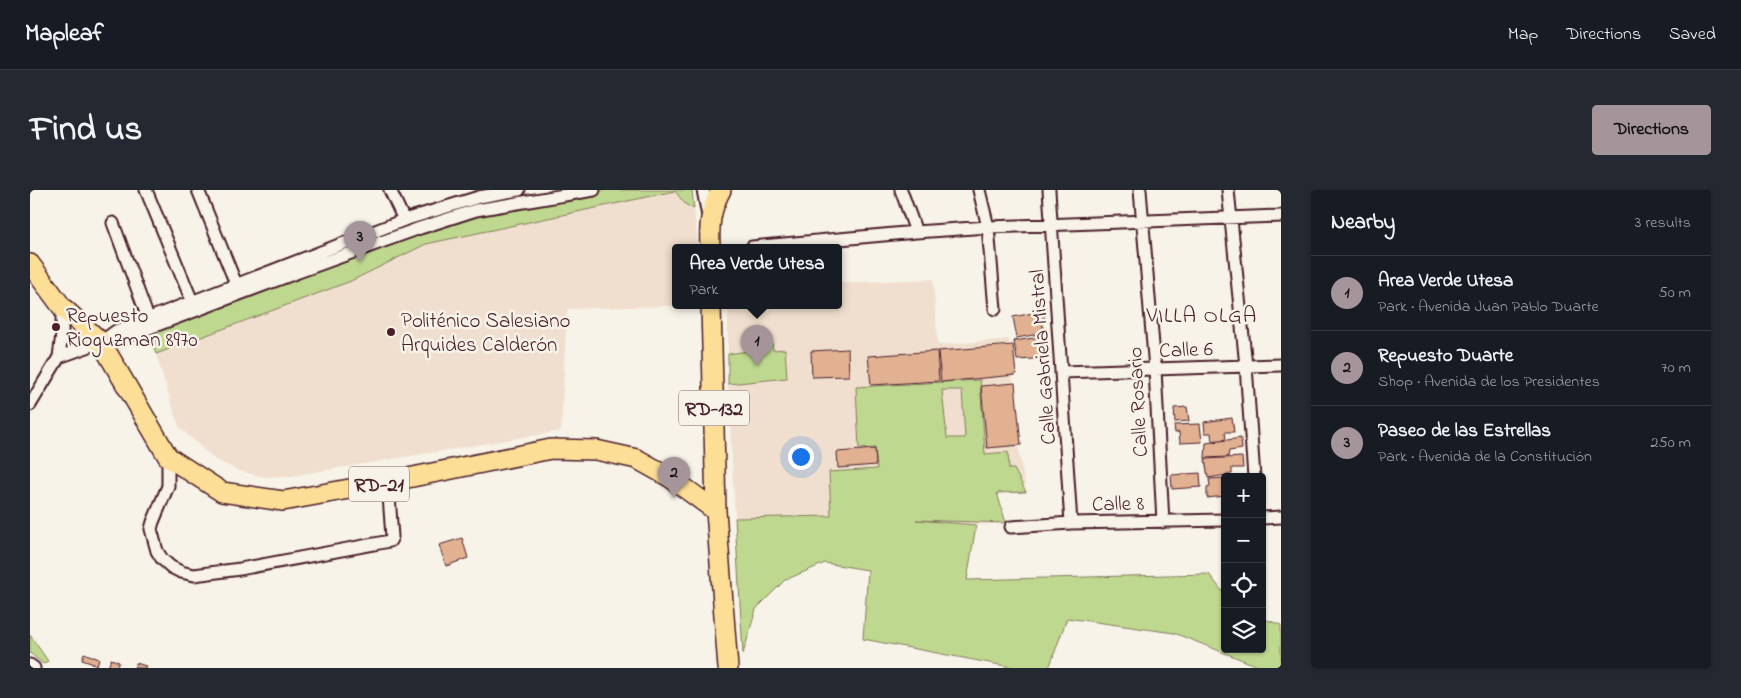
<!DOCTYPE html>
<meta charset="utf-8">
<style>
:root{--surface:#171b24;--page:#242831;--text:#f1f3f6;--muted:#9ea1a6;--line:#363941;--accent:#a6949b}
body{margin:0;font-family:"Indie Flower",sans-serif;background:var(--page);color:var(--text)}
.controls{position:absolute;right:15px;bottom:15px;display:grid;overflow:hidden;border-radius:5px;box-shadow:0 1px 4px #0004}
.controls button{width:45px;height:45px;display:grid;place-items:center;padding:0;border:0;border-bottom:1px solid var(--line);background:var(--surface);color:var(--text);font:25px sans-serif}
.you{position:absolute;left:770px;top:266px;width:18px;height:18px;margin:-12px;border:4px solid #fff;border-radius:50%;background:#1a73e8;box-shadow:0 0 0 8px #1a73e833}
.badge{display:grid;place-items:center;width:32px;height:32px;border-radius:50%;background:var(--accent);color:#111;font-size:16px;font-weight:700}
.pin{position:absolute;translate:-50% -41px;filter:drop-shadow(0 1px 2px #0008)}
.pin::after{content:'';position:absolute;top:26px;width:18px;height:15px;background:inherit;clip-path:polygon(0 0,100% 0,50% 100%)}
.popup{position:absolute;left:642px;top:54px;width:170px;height:65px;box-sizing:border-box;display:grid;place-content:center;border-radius:5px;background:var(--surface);filter:drop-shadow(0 1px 4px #0005);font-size:16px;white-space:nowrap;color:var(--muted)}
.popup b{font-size:19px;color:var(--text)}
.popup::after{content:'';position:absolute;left:50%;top:100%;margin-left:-10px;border:10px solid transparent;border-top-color:var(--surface)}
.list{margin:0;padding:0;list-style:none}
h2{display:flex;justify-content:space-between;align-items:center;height:65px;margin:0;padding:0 20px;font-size:21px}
h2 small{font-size:16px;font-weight:400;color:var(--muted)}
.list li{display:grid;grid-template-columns:32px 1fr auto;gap:15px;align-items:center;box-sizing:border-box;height:75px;padding:0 20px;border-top:1px solid var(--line)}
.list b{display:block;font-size:19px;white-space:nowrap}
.list p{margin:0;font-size:16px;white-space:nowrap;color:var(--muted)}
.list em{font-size:16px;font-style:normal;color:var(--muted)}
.icon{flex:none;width:28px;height:28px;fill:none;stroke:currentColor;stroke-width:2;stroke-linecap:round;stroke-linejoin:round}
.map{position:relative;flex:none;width:1251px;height:478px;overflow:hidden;border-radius:5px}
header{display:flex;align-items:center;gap:30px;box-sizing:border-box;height:70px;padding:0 25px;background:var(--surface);border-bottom:1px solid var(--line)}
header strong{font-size:24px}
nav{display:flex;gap:28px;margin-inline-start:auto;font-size:18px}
.intro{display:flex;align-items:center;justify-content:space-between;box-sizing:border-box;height:120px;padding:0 30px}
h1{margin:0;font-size:35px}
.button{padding:12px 22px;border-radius:5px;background:var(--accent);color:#111;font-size:18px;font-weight:700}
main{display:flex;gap:30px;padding:0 30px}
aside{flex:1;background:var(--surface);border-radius:5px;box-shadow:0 1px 4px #0004}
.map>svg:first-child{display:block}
.built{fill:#f0dfce}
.green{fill:#bfd88f;stroke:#847c5d;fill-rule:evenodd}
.building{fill:#e1b192;stroke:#4a1f2b}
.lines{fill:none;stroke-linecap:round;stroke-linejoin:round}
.minor-casing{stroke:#4a1f2b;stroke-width:15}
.primary-casing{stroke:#4a1f2b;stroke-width:22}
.minor{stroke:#f7f3e8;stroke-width:11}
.primary{stroke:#fcde96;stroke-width:19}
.poi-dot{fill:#4a1f2b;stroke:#f7f3e8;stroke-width:2}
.labels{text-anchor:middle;stroke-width:5;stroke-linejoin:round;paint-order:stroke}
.shield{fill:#f7f3e8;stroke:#7e5f64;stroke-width:1}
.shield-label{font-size:20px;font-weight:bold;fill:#4a1f2b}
.poi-label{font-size:21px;fill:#4a1f2b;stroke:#f7f3e8;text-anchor:start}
.street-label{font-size:21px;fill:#4a1f2b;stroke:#f7f3e8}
.neighbourhood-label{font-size:22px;letter-spacing:1px;fill:#4a1f2b;stroke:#f7f3e8}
</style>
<header>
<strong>Mapleaf</strong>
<nav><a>Map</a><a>Directions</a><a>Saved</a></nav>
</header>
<div class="intro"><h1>Find us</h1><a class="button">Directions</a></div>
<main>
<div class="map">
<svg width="1251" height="478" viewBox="0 0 1251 478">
<rect width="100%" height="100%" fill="#f7f3e8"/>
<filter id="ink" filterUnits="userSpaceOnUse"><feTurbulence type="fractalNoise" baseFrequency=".02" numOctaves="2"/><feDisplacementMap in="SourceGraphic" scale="10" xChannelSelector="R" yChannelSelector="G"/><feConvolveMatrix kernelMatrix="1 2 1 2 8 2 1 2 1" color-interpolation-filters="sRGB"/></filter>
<g filter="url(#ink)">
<path class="built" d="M 645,1 L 655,14 L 664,19 L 668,57 L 646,57 L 646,115 L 669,115 L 537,119 L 531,241 L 261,286 L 234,287 L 209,281 L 184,269 L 149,237 L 126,164 L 321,91 L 396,54 Z
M 903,89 L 908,155 L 979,149 L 988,255 L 996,302 L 967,303 L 976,333 L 946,335 L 816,326 L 705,328 L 698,194 L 698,115 L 808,115 L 808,93 Z"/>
<path class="green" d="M 564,0 L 662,0 L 664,19 L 655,14 L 645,1 L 396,54 L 321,91 L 126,164 L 119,145 L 390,38 Z
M 741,147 L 743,160 L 755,159 L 757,188 L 698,194 L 698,164 L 725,160 L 725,148 Z
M 950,190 L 955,264 L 978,262 L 979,279 L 984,279 L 996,302 L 967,303 L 976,333 L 886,330 L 946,335 L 937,390 L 1179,384 L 1195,405 L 1195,459 L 1232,459 L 1232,428 L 1251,435 L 1251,478 L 1233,478 L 1144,443 L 1037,428 L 1019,478 L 986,478 L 833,449 L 838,380 L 795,373 L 755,390 L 726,419 L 713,464 L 705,328 L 801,326 L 799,282 L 847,279 L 845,258 L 829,259 L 826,197 ZM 912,200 L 932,200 L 935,248 L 917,248 Z
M 0,445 L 18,471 L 13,474 L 0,463 Z"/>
<path class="building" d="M 1013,121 L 1015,132 L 1012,132 L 1014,143 L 987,148 L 983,127 Z
M 1017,146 L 1019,168 L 987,170 L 984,151 Z
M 983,155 L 986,185 L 911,192 L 908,161 Z
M 818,159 L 819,186 L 782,187 L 781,161 Z
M 907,161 L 909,191 L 841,195 L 838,166 Z
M 985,193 L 991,255 L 957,258 L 951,196 Z
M 1157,217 L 1159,231 L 1145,232 L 1144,218 Z
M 1202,228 L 1204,242 L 1195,242 L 1196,249 L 1182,251 L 1181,243 L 1175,243 L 1174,232 Z
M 1170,234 L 1172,252 L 1150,253 L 1149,242 L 1145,243 L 1144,235 Z
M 1211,248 L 1212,259 L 1199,261 L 1198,267 L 1175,268 L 1176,253 Z
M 845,259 L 846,275 L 808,278 L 807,262 Z
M 1212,267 L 1213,278 L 1202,278 L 1202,284 L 1178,288 L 1175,269 Z
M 1170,283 L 1171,297 L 1142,299 L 1141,285 Z
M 1195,288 L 1195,306 L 1177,308 L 1177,297 L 1180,296 L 1179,289 Z
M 432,348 L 438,368 L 416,376 L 409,355 Z
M 54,463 L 69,469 L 67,475 L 52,470 Z
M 81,469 L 89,472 L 86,478 L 78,478 Z
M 106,473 L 116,476 L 115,478 L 104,478 Z"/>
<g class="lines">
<g class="minor-casing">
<path id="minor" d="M 116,0 L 162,111
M 168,0 L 206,94
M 360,0 L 374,30
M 673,0 L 678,26
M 871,0 L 886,42
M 949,0 L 958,37 L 965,119
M 1019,0 L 1041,333
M 1110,0 L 1125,179 L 1133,332
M 1198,0 L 1216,176 L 1224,287
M 83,33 L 118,128
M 722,57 L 886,42 L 958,37 L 1251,26
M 72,152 L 87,150 L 271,81 L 390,38 L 446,20 L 564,0
M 29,167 L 32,144 L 32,117
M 1032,182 L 1251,175
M 0,215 L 29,167 L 71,152 L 86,141 L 374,30 L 449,7 L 489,0
M 138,267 L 138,296 L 123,332 L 121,339 L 127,361 L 132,369 L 141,377 L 151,382 L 164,385 L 210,379 L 360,351 L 362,347 L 358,292
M 1232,328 L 1251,327
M 981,337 L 1041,333 L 1195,330
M 0,475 L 4,478"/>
</g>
<g class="primary-casing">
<path id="primary" d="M 680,57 C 679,36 680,20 691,0
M 0,74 L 32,117 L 71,152 L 138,267 L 192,302 L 253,311 L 358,292 L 521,259 L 566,260 L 607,269 L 641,288 L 686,321
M 681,115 L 686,321 L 698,478"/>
</g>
<use href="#minor" class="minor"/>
<use href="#primary" class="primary"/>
</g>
</g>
<g class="poi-dot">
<circle cx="26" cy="137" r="5"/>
<circle cx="361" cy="142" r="5"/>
</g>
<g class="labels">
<g class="shield">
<rect x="649" y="200.5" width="70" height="35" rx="4"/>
<rect x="319" y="276.5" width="60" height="35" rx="4"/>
</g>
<g class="shield-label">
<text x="684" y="225">RD-132</text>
<text x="349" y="301">RD-21</text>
</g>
<g class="poi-label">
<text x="36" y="132">Repuesto<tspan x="36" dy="24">Rioguzman 8970</tspan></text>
<text x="371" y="137">Politénico Salesiano<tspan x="371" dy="24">Arquides Calderón</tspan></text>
</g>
<g class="street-label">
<text transform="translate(1156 159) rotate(-2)" y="7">Calle 6</text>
<text transform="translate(1012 167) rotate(-94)" y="7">Calle Gabriela Mistral</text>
<text transform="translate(1107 212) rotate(-93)" y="7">Calle Rosario</text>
<text transform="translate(1088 313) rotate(-1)" y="7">Calle 8</text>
</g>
<g class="neighbourhood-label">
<text x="1172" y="132">VILLA OLGA</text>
</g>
</g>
</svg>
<div class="controls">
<button>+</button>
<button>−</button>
<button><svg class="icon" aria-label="locate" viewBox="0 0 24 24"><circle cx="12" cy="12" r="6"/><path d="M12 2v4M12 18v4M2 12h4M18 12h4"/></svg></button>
<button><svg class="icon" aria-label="layers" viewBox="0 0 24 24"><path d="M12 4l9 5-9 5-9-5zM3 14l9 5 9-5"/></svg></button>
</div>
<div class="you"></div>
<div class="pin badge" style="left:727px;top:176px">1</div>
<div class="popup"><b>Area Verde Utesa</b>Park</div>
<div class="pin badge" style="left:644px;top:308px">2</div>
<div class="pin badge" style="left:330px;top:72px">3</div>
</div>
<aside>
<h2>Nearby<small>3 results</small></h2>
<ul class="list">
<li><span class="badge">1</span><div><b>Area Verde Utesa</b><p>Park · Avenida Juan Pablo Duarte</p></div><em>50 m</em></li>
<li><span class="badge">2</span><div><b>Repuesto Duarte</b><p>Shop · Avenida de los Presidentes</p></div><em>70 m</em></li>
<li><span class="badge">3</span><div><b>Paseo de las Estrellas</b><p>Park · Avenida de la Constitución</p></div><em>250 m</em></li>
</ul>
</aside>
</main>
